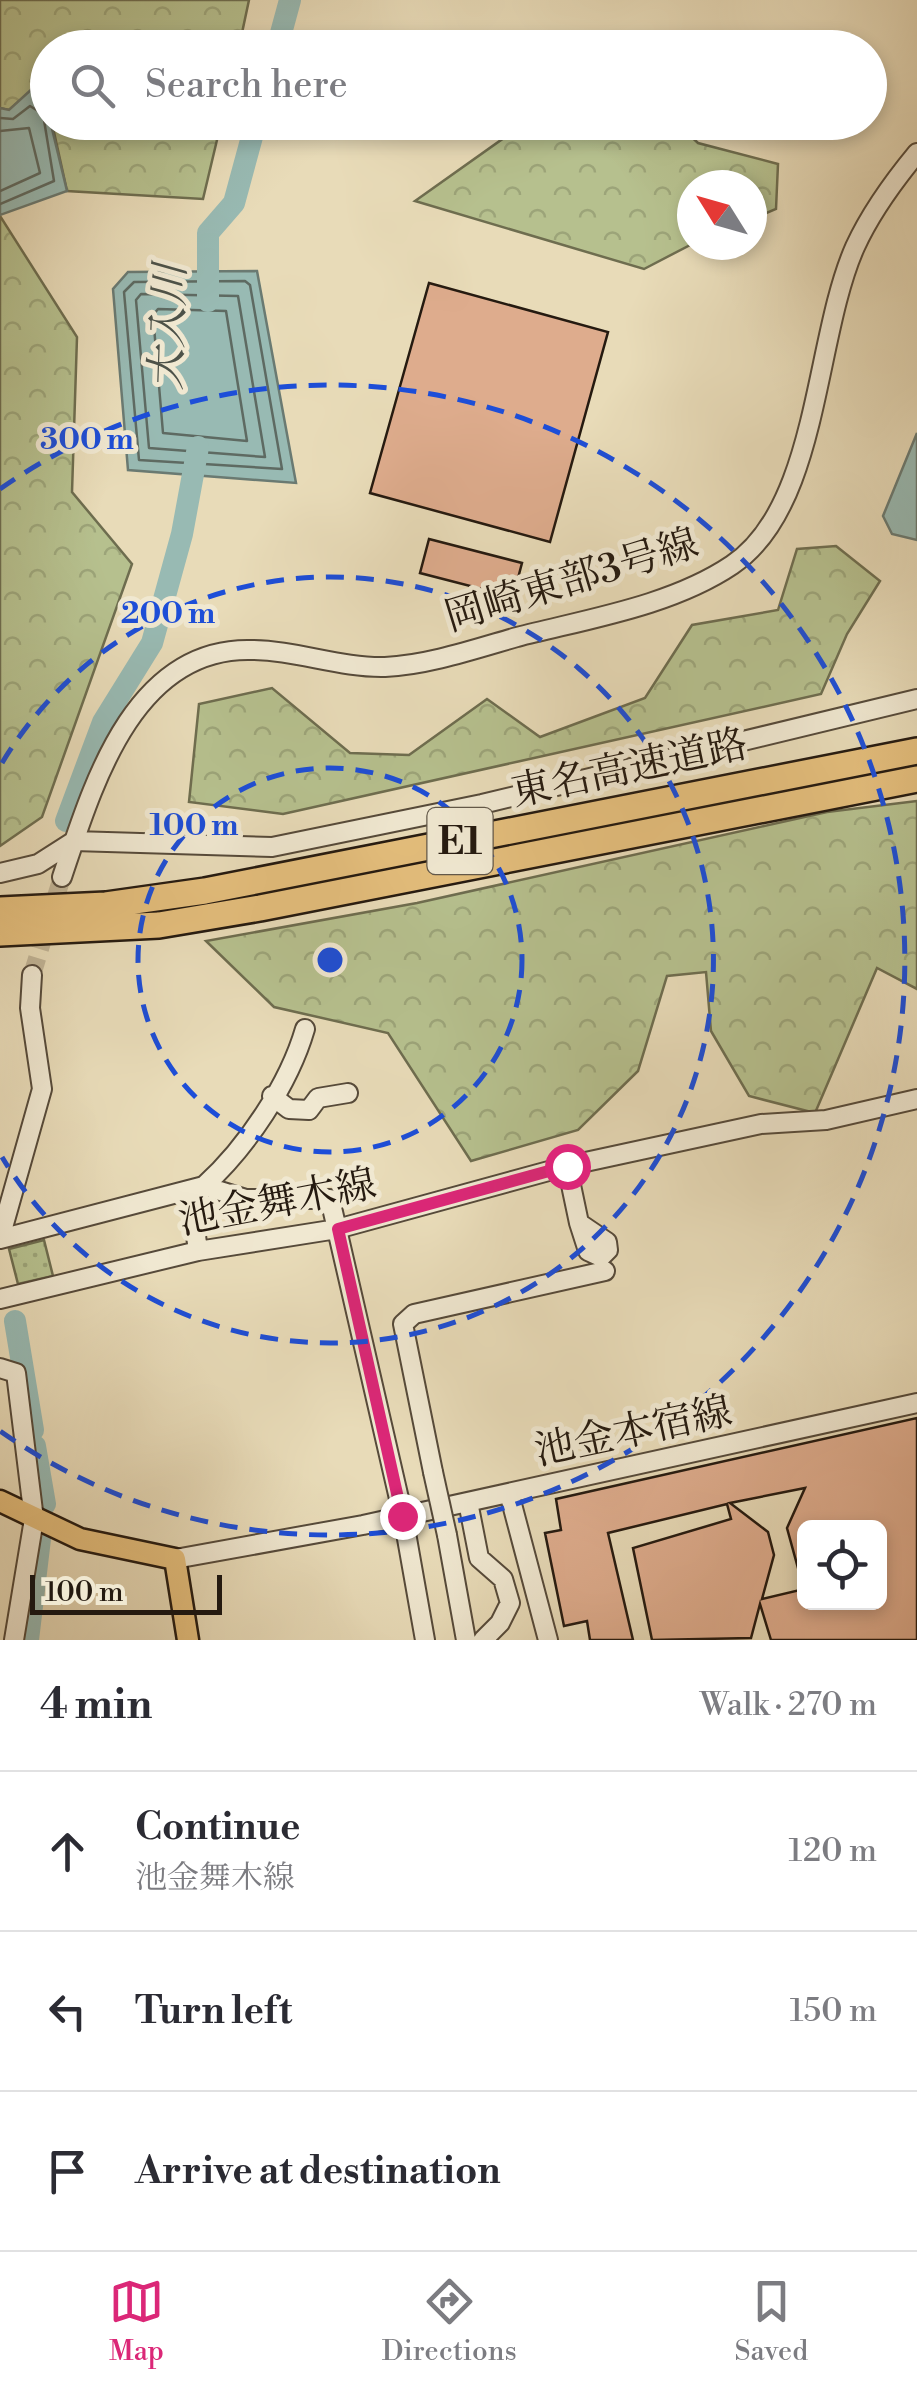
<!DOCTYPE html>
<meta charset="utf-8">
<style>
:root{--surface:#fff;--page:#f2f2f3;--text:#2b2b33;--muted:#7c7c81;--line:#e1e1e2;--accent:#db2777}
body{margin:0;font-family:"Libre Bodoni","Noto Serif JP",serif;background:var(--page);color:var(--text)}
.controls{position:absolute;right:30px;bottom:30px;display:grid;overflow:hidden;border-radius:15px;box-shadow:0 5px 15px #0003}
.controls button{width:90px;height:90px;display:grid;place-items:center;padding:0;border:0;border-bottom:2px solid var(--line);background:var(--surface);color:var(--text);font:50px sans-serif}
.compass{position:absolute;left:677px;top:170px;width:90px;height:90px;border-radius:50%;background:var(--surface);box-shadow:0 5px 15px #0003;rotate:307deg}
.scale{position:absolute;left:30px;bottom:25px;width:192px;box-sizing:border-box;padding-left:10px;border:5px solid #251a10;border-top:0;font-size:28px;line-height:35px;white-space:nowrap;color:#251a10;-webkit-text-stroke:8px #f0e8d1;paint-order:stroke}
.stop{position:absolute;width:30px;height:30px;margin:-22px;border:8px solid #db2777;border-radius:50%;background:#fff}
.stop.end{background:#db2777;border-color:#fff;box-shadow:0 2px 10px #0008}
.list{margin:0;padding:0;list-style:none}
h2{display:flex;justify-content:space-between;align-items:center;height:130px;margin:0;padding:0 40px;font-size:42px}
h2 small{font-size:32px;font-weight:400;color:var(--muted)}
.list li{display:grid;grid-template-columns:65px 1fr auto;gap:30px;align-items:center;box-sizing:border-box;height:160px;padding:0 40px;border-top:2px solid var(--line)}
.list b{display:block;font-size:38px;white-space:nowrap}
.list p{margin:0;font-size:32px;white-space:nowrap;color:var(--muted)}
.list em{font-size:32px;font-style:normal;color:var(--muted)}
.icon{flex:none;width:55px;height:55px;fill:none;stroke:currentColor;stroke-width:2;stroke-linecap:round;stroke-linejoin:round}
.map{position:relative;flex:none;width:917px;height:1640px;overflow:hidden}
.search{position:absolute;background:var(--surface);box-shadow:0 5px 15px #0003;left:30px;right:30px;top:30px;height:110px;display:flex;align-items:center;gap:25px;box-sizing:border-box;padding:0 35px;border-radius:55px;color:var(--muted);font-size:38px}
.sheet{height:610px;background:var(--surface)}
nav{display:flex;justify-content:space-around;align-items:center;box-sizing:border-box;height:140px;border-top:2px solid var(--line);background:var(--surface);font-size:28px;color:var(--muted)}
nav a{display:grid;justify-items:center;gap:5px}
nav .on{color:var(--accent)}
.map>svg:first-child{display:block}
.forest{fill:url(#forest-crowns);stroke:#6e6d4f;stroke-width:2.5}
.park{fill:url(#park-dots);stroke:#6e6d4f;stroke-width:2.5}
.water{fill:#98bab3;stroke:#6a7a72;stroke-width:2.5}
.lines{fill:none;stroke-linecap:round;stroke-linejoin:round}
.shore{stroke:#5e6a62;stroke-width:2.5}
.river{stroke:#98bab3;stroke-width:22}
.building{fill:#deac8d;stroke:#251a10;stroke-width:2.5;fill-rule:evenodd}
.minor-tunnel{stroke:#c1b496;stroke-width:18;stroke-dasharray:18 9;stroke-linecap:butt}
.minor-casing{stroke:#564a3a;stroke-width:22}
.major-casing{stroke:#251a10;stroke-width:25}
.highway-casing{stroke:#251a10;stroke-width:30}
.minor{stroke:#f0e8d1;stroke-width:18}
.major{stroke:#e4be7c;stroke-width:20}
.highway{stroke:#e4be7c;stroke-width:25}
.minor-bridge-casing{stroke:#564a3a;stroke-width:22;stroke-linecap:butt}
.minor-bridge{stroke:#f0e8d1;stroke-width:18}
.route{stroke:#db2777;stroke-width:12}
.ring{fill:none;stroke:#1d4ed8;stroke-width:5;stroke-dasharray:18 12}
.labels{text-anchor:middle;stroke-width:10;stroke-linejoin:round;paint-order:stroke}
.shield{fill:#f0e8d1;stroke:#62584a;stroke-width:2.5}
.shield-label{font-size:38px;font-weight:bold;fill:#251a10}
.street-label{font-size:40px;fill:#251a10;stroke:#f0e8d1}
.water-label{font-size:42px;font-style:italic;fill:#4d5249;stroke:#f0e8d1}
.centre{fill:#1d4ed8;stroke:#f0e8d1;stroke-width:5}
.ring-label{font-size:30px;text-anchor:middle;font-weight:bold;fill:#1d4ed8;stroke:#f0e8d1;stroke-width:10;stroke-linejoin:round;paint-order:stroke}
</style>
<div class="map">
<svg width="917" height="1640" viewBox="0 0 917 1640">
<defs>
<pattern id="forest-crowns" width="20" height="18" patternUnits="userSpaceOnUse" patternTransform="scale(2.5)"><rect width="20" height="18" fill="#b6c08e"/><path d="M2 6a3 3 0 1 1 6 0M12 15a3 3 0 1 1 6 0" fill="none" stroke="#9ca479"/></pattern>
<pattern id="park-dots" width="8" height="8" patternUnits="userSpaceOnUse" patternTransform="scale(2.5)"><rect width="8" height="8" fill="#b6c08e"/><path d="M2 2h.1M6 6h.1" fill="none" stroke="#9ca479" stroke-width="1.8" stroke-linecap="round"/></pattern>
</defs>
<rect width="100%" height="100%" fill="#e8dbb8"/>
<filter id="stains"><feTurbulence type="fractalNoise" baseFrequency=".002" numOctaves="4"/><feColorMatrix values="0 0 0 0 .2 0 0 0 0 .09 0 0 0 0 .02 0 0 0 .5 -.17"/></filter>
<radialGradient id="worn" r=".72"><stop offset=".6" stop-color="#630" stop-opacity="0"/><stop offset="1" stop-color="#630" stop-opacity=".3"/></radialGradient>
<path class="forest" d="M 0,0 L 249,0 L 239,47 L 48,48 L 47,108 L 33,89 L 9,110 L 0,108 Z
M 52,123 L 52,122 L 221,123 L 203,199 L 67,191 Z
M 525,123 L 677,123 L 698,143 L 778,164 L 776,209 L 752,219 L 752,185 L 692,185 L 692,244 L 644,269 L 415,201 Z
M 0,216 L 77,337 L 72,492 L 132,564 L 42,817 L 0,846 Z
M 836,546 L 880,581 L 847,634 L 821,694 L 283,814 L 189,802 L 199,704 L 272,688 L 350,753 L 409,755 L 487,699 L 540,737 L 645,698 L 692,625 L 778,610 L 797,549 Z
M 917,801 L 917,989 L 877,968 L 815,1113 L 749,1096 L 711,1031 L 706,972 L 667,976 L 638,1071 L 578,1130 L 471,1161 L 388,1033 L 274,1007 L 206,941 L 417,903 L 827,812 Z"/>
<path class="park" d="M 44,1240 L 53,1276 L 18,1284 L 9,1249 Z"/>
<path class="water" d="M 33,88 L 47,108 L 67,191 L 0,215 L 0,108 L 9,110 Z
M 257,271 L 296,483 L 128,470 L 113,289 L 128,272 Z
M 917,433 L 917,540 L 892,534 L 883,516 Z"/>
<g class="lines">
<path class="shore" d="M 0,118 L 13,119 L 30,106 L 43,114 L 54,181 L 0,204
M 0,131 L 29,128 L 40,173 L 0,191
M 245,281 L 250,285 L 282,469 L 139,460 L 124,292 L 134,282 Z
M 141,294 L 238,296 L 265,457 L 149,448 L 136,300 Z
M 158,309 L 226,311 L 247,441 L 163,433 L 153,315 Z"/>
<path class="river" d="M 277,48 L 290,0
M 208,301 L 208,233 L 234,203 L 256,122
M 66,821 L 103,722 L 152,643 L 182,534 L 198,447
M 15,1321 L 33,1430
M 35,1446 L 45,1504
M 28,1640 L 40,1539"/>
</g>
<path class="building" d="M 429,283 L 608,332 L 550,542 L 370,493 Z
M 429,539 L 522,563 L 513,597 L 420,573 Z
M 917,1418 L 917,1640 L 771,1640 L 760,1604 L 751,1638 L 652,1640 L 633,1548 L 731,1519 L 727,1504 L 608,1533 L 633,1640 L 590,1640 L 587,1621 L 564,1626 L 545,1533 L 561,1530 L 556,1499 ZM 805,1488 L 787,1528 L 801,1579 L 804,1528 L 880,1528 L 880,1602 L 804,1602 L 804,1589 L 762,1599 L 774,1555 L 768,1532 L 730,1503 Z"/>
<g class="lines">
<path class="minor-tunnel" d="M 32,975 L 62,877"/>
<g class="minor-casing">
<path id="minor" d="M 0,873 L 38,864 L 74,841 L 272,847 L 482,804 L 917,699
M 62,877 C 92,788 132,648 250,650 C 296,650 339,668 385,667 C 428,665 475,649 517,637 C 587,619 671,606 732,565 C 819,507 814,339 855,247 C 871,212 893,182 917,153
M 272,1096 L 289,1109 L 309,1110 L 318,1098 L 348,1093
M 567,1166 L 579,1223
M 204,1186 L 246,1199 L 330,1199 L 403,1516 L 425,1640
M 190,1190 L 198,1251
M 579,1223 L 607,1242 L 608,1250 L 601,1257 L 588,1251 Z
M 0,1238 L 42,1089 L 30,1008 L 32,975
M 0,1239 L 204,1186 C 247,1147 289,1084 305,1029
M 0,1299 L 198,1251 L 337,1229 L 567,1166 L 761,1124 L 826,1120 L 917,1099
M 0,1368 L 16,1373 L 34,1519 L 14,1640
M 433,1472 L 403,1324 L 414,1314 L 605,1271
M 509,1493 L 548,1640
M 468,1502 L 479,1558 L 503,1579 L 510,1603 L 500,1623 L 483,1640
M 447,1535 L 466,1640
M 175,1559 L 363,1525 L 917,1403"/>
</g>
<g class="major-casing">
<path id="major" d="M 0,1501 L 80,1539 L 175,1559 L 188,1640"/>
</g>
<g class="highway-casing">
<path id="highway" d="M 0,910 L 106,905 L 205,891 L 917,751
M 0,933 L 159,925 L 260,908 L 917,779"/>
</g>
<use href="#minor" class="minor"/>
<use href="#major" class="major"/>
<use href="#highway" class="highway"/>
<g class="minor-bridge-casing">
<path id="minor-bridge" d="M 433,1472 L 447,1535"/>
</g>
<use href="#minor-bridge" class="minor-bridge"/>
</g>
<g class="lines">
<path class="route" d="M 402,1516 L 338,1229 L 567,1166"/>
</g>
<g class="ring">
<circle cx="330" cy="960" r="192"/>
<path d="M2 763A383 383 0 1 1 2 1157"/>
<path d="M0 489A575 575 0 1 1 0 1431"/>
</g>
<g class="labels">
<rect class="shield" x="427.5" y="808" width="65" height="66" rx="8"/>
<g class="shield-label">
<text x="460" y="854">E1</text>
</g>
<g class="street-label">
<text transform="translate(571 579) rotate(-17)" y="14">岡崎東部3号線</text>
<text transform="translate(629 767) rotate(-12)" y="14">東名高速道路</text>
<text transform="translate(277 1201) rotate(-11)" y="14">池金舞木線</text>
<text transform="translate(633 1430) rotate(-12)" y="14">池金本宿線</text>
</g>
<g class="water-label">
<text transform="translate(167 327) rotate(-88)" y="15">大入川</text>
</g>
</g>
<circle cx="330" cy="960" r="15" class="centre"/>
<g class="ring-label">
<text x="87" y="449">300 m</text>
<text x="168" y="623">200 m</text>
<text x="194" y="835">100 m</text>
</g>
<rect width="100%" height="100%" filter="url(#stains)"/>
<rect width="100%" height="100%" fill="url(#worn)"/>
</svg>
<div class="controls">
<button><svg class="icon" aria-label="locate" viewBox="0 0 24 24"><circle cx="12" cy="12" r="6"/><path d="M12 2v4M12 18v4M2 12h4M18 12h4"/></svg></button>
</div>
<svg class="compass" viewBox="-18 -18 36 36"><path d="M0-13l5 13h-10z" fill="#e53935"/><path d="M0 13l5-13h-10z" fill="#7c7c81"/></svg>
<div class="scale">100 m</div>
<div class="stop" style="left:567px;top:1166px"></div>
<div class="stop end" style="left:402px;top:1516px"></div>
<div class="search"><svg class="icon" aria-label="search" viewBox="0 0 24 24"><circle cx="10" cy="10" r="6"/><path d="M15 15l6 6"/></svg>Search here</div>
</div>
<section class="sheet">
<h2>4 min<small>Walk · 270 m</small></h2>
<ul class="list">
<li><svg class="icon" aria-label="ahead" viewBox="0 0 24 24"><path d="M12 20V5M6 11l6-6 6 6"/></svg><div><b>Continue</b><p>池金舞木線</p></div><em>120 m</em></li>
<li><svg class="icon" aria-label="left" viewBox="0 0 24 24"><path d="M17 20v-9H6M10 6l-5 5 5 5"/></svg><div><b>Turn left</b></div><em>150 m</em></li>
<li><svg class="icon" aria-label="arrive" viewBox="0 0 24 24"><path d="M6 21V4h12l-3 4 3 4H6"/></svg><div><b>Arrive at destination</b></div></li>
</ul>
</section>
<nav>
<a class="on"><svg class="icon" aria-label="map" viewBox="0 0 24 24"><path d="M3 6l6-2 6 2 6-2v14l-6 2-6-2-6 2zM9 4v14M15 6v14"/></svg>Map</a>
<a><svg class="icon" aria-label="directions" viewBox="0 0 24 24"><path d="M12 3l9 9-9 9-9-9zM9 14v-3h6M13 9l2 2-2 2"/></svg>Directions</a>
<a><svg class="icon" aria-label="saved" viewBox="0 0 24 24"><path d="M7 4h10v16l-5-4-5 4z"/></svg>Saved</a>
</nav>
